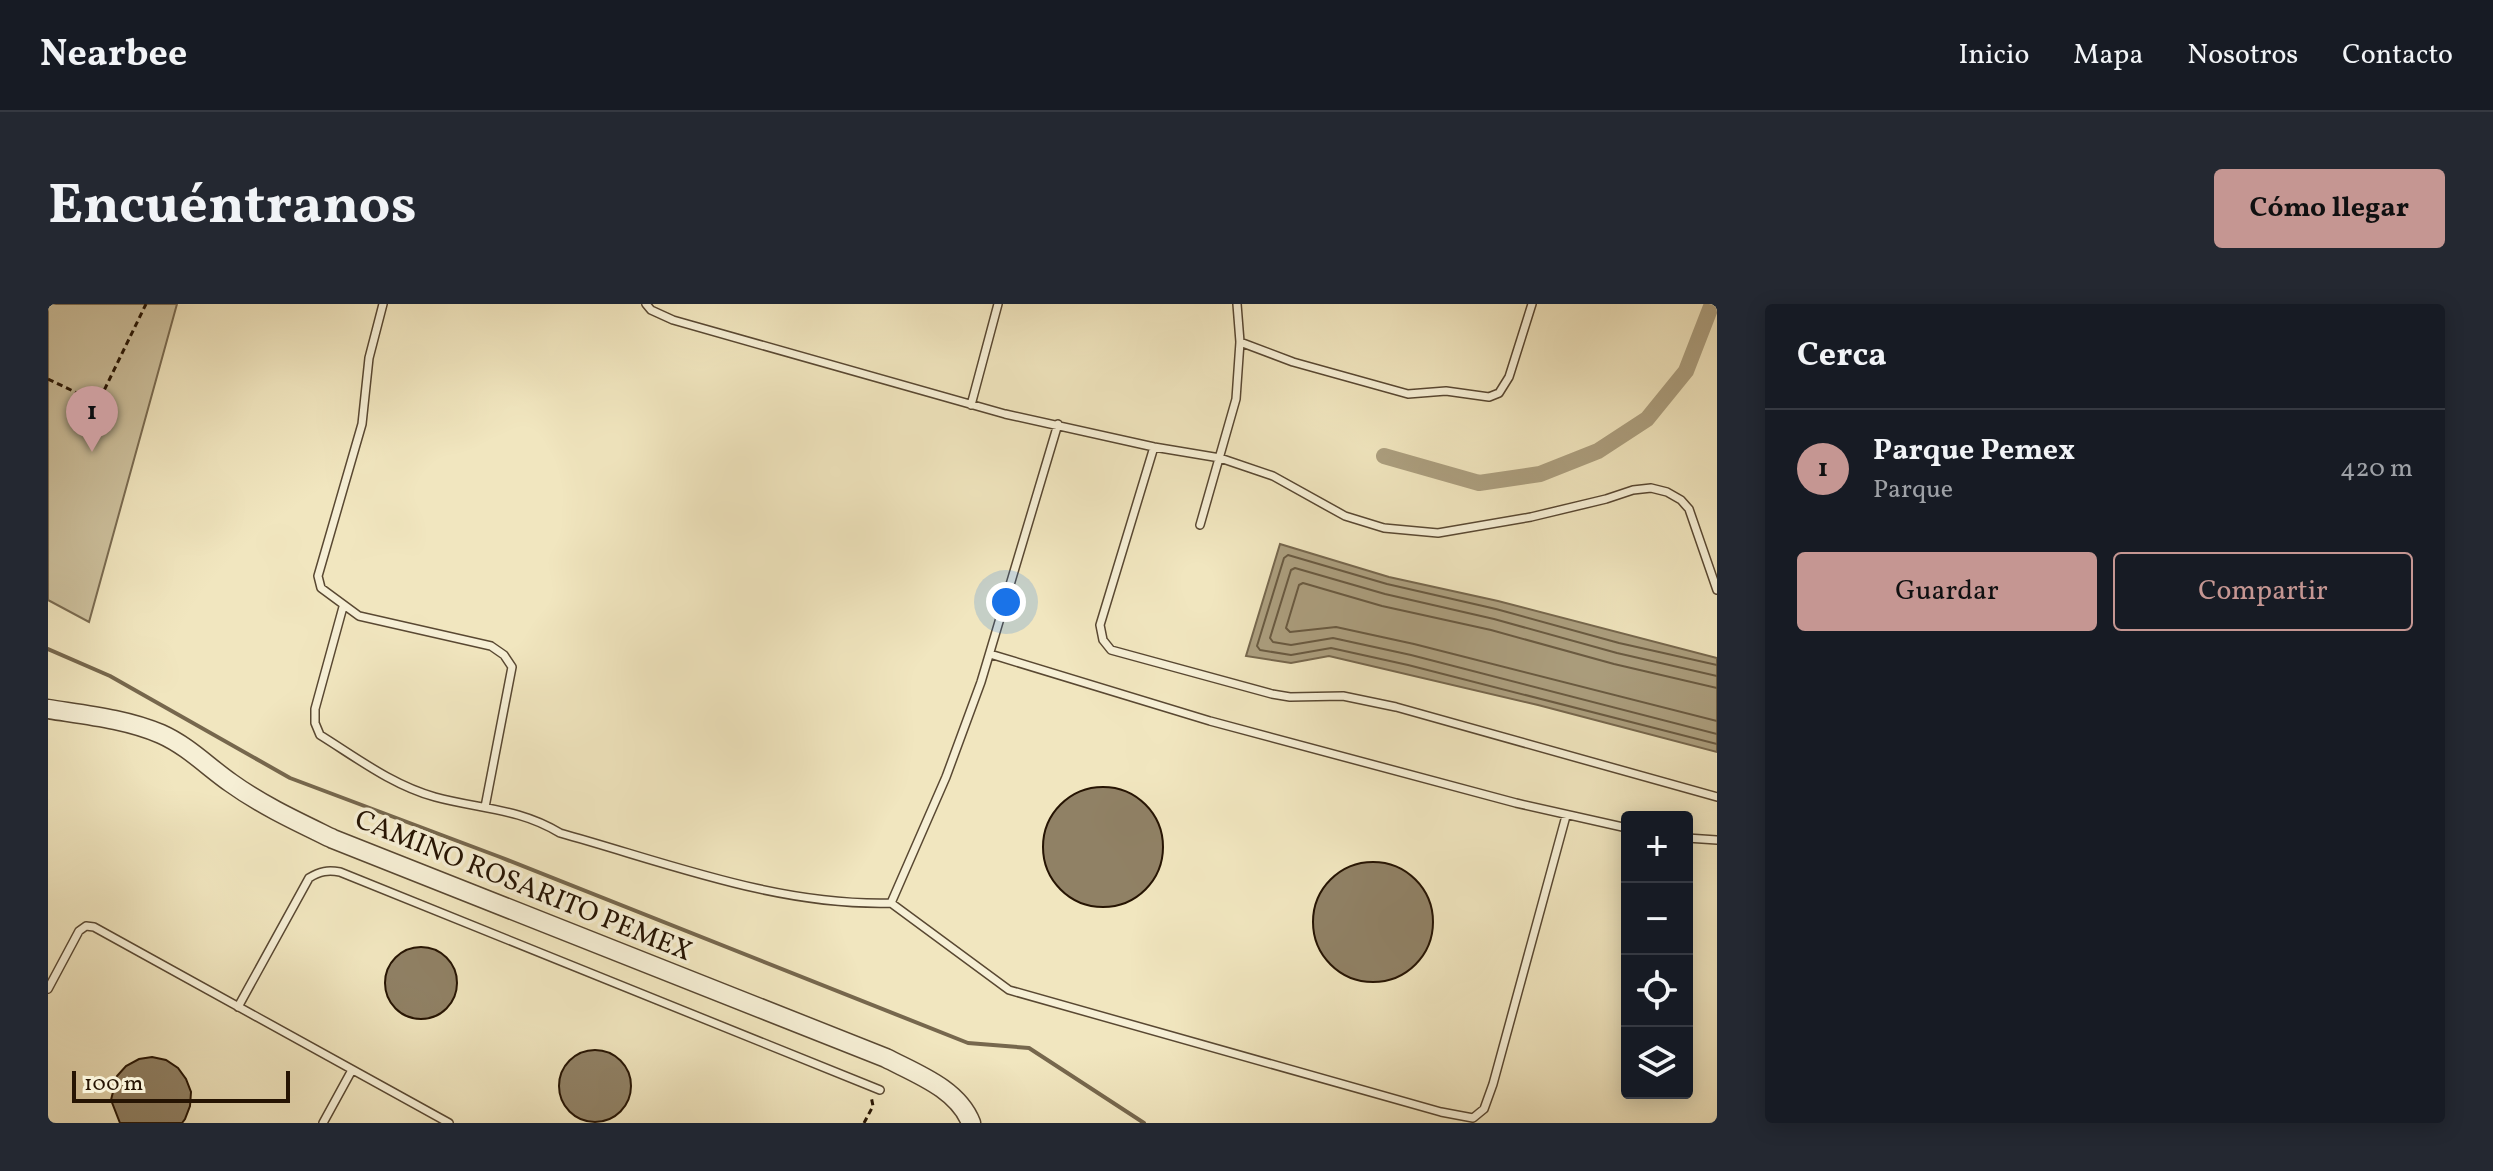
<!DOCTYPE html>
<html lang="es">
<meta charset="utf-8">
<style>
:root{--surface:#171b24;--page:#242831;--text:#f1f3f6;--muted:#9ea1a6;--line:#363941;--accent:#c59692}
body{margin:0;font-family:Vollkorn,serif;background:var(--page);color:var(--text)}
.controls{position:absolute;right:24px;bottom:24px;display:grid;overflow:hidden;border-radius:8px;box-shadow:0 4px 20px #0003}
.controls button{width:72px;height:72px;display:grid;place-items:center;padding:0;border:0;border-bottom:2px solid var(--line);background:var(--surface);color:var(--text);font:40px sans-serif}
.scale{position:absolute;left:24px;bottom:20px;width:218px;box-sizing:border-box;padding-left:8px;border:4px solid #261403;border-top:0;font-size:22px;line-height:28px;white-space:nowrap;color:#261403;-webkit-text-stroke:6px #f6efd5;paint-order:stroke}
.you{position:absolute;left:958px;top:298px;width:28px;height:28px;margin:-20px;border:6px solid #fff;border-radius:50%;background:#1a73e8;box-shadow:0 0 0 12px #1a73e833}
.badge{display:grid;place-items:center;width:52px;height:52px;border-radius:50%;background:var(--accent);color:#111;font-size:26px;font-weight:700}
.pin{position:absolute;translate:-50% -66px;filter:drop-shadow(0 2px 4px #0008)}
.pin::after{content:'';position:absolute;top:42px;width:28px;height:24px;background:inherit;clip-path:polygon(0 0,100% 0,50% 100%)}
.list{margin:0;padding:0;list-style:none}
h2{display:flex;justify-content:space-between;align-items:center;height:104px;margin:0;padding:0 32px;font-size:34px}
h2 small{font-size:26px;font-weight:400;color:var(--muted)}
.list li{display:grid;grid-template-columns:52px 1fr auto;gap:24px;align-items:center;box-sizing:border-box;height:120px;padding:0 32px;border-top:2px solid var(--line)}
.list b{display:block;font-size:30px;white-space:nowrap}
.list p{margin:0;font-size:26px;white-space:nowrap;color:var(--muted)}
.list em{font-size:26px;font-style:normal;color:var(--muted)}
.actions{display:flex;gap:16px;padding:24px 32px}
.actions a{flex:1;padding:18px 0;border:2px solid var(--accent);border-radius:8px;text-align:center;font-size:28px;color:var(--accent)}
.actions .main{background:var(--accent);color:#111}
.icon{flex:none;width:44px;height:44px;fill:none;stroke:currentColor;stroke-width:2;stroke-linecap:round;stroke-linejoin:round}
.map{position:relative;flex:none;width:1669px;height:819px;overflow:hidden;border-radius:8px}
header{display:flex;align-items:center;gap:48px;box-sizing:border-box;height:112px;padding:0 40px;background:var(--surface);border-bottom:2px solid var(--line)}
header strong{font-size:38px}
nav{display:flex;gap:44px;margin-inline-start:auto;font-size:28px}
.intro{display:flex;align-items:center;justify-content:space-between;box-sizing:border-box;height:192px;padding:0 48px}
h1{margin:0;font-size:56px}
.button{padding:20px 36px;border-radius:8px;background:var(--accent);color:#111;font-size:28px;font-weight:700}
main{display:flex;gap:48px;padding:0 48px}
aside{flex:1;background:var(--surface);border-radius:8px;box-shadow:0 4px 20px #0003}
.map>svg:first-child{display:block}
.green{fill:#cec29f;stroke:#7a6b51;stroke-width:2}
.water{fill:#ac9f7f;stroke:#76674d;stroke-width:2}
.lines{fill:none;stroke-linecap:round;stroke-linejoin:round}
.shore{stroke:#695a41;stroke-width:2}
.stream{stroke:#76674d;stroke-width:4}
.canal{stroke:#ac9f7f;stroke-width:16}
.building{fill:#908165;stroke:#261403;stroke-width:2}
.service-casing{stroke:#594832;stroke-width:10}
.tertiary-casing{stroke:#594832;stroke-width:21}
.path{stroke:#261403;stroke-width:3;stroke-dasharray:6 4;stroke-linecap:butt}
.service{stroke:#f6efd5;stroke-width:7}
.tertiary{stroke:#f6efd5;stroke-width:18}
.labels{text-anchor:middle;stroke-width:7;stroke-linejoin:round;paint-order:stroke}
.street-label{font-size:28px;fill:#261403;stroke:#f6efd5}
</style>
<header>
<strong>Nearbee</strong>
<nav><a>Inicio</a><a>Mapa</a><a>Nosotros</a><a>Contacto</a></nav>
</header>
<div class="intro"><h1>Encuéntranos</h1><a class="button">Cómo llegar</a></div>
<main>
<div class="map">
<svg width="1669" height="819" viewBox="0 0 1669 819">
<rect width="100%" height="100%" fill="#f1e6bf"/>
<filter id="stains"><feTurbulence type="fractalNoise" baseFrequency=".0025" numOctaves="4"/><feColorMatrix values="0 0 0 0 .2 0 0 0 0 .09 0 0 0 0 .02 0 0 0 .5 -.17"/></filter>
<radialGradient id="worn" r=".72"><stop offset=".6" stop-color="#630" stop-opacity="0"/><stop offset="1" stop-color="#630" stop-opacity=".3"/></radialGradient>
<path class="green" d="M 0,0 L 129,0 L 41,318 L 0,296 Z"/>
<path class="water" d="M 1232,240 L 1341,273 L 1450,297 L 1669,354 L 1669,448 L 1490,401 L 1281,352 L 1243,359 L 1198,352 Z"/>
<g class="lines">
<path class="shore" d="M 1669,361 L 1571,339 L 1448,305 L 1339,280 L 1240,251 L 1236,254 L 1209,342 L 1212,346 L 1243,351 L 1283,344 L 1360,361 L 1669,440
M 1669,372 L 1569,349 L 1446,315 L 1337,290 L 1247,264 L 1243,266 L 1222,334 L 1225,338 L 1243,341 L 1285,334 L 1363,351 L 1669,430
M 1669,384 L 1566,360 L 1443,326 L 1334,302 L 1255,279 L 1251,281 L 1238,324 L 1242,328 L 1288,323 L 1366,340 L 1669,417"/>
<path class="stream" d="M 0,345 L 62,372 L 242,474 L 452,553 L 920,739 L 981,744 L 1096,819"/>
<path class="canal" d="M 1336,152 L 1431,179 L 1492,170 L 1550,147 L 1599,115 L 1638,67 L 1664,0"/>
</g>
<path class="building" d="M995 543a60 60 0 1 1 120 0a60 60 0 1 1-120 0Z
M1265 618a60 60 0 1 1 120 0a60 60 0 1 1-120 0Z
M337 679a36 36 0 1 1 72 0a36 36 0 1 1-72 0Z
M511 782a36 36 0 1 1 72 0a36 36 0 1 1-72 0Z
M 104,753 L 118,756 L 130,764 L 138,775 L 143,788 L 142,802 L 137,815 L 134,819 L 72,819 L 63,796 L 69,772 L 78,762 L 91,755 Z"/>
<g class="lines">
<g class="service-casing">
<path id="service" d="M 335,0 L 321,54 L 314,120 L 270,272 L 273,284 L 311,312 L 443,342 L 456,351 L 464,363 L 437,503
M 598,0 L 603,6 L 625,16 L 957,110 L 1106,143 L 1172,154 L 1225,172 L 1297,212 L 1336,224 L 1390,229 L 1483,213 L 1558,195 L 1585,186 L 1603,184 L 1619,188 L 1633,196 L 1641,205 L 1669,286
M 1192,38 L 1245,58 L 1360,90 L 1398,87 L 1441,93 L 1451,89 L 1461,73 L 1484,0
M 923,101 L 950,0
M 1010,120 L 933,378 L 898,473 L 843,599 L 961,686 L 1393,808 L 1425,814 L 1436,805 L 1445,780 L 1518,512
M 1106,143 L 1052,321 L 1055,336 L 1063,346 L 1224,390 L 1242,393 L 1295,392 L 1348,403 L 1669,493
M 1152,221 L 1188,95 L 1192,38 L 1189,0
M 295,303 L 267,405 L 267,419 L 272,431 C 309,454 344,481 387,493 C 431,505 471,504 512,529 C 620,559 729,602 843,599
M 942,350 L 1162,417 L 1468,499 L 1579,524
M 1639,534 L 1669,536
M 0,685 L 31,627 L 38,622 L 46,623 L 401,819
M 190,703 L 261,574 C 272,567 280,566 292,568 L 832,786
M 275,819 L 304,766"/>
</g>
<g class="tertiary-casing">
<path id="tertiary" d="M 0,405 C 38,411 78,415 113,430 C 140,442 160,463 183,479 C 215,502 250,518 285,535 L 838,754 C 869,770 910,785 923,819"/>
</g>
<path class="path" d="M 0,75 L 50,99 L 98,0
M 816,819 L 825,802 L 823,792"/>
<use href="#service" class="service"/>
<use href="#tertiary" class="tertiary"/>
</g>
<g class="labels">
<g class="street-label">
<text transform="translate(476 580) rotate(22)" y="10">CAMINO ROSARITO PEMEX</text>
</g>
</g>
<rect width="100%" height="100%" filter="url(#stains)"/>
<rect width="100%" height="100%" fill="url(#worn)"/>
</svg>
<div class="controls">
<button>+</button>
<button>−</button>
<button><svg class="icon" aria-label="locate" viewBox="0 0 24 24"><circle cx="12" cy="12" r="6"/><path d="M12 2v4M12 18v4M2 12h4M18 12h4"/></svg></button>
<button><svg class="icon" aria-label="layers" viewBox="0 0 24 24"><path d="M12 4l9 5-9 5-9-5zM3 14l9 5 9-5"/></svg></button>
</div>
<div class="scale">100 m</div>
<div class="you"></div>
<div class="pin badge" style="left:44px;top:148px">1</div>
</div>
<aside>
<h2>Cerca<small></small></h2>
<ul class="list">
<li><span class="badge">1</span><div><b>Parque Pemex</b><p>Parque</p></div><em>420 m</em></li>
</ul>
<div class="actions"><a class="main">Guardar</a><a>Compartir</a></div>
</aside>
</main>
